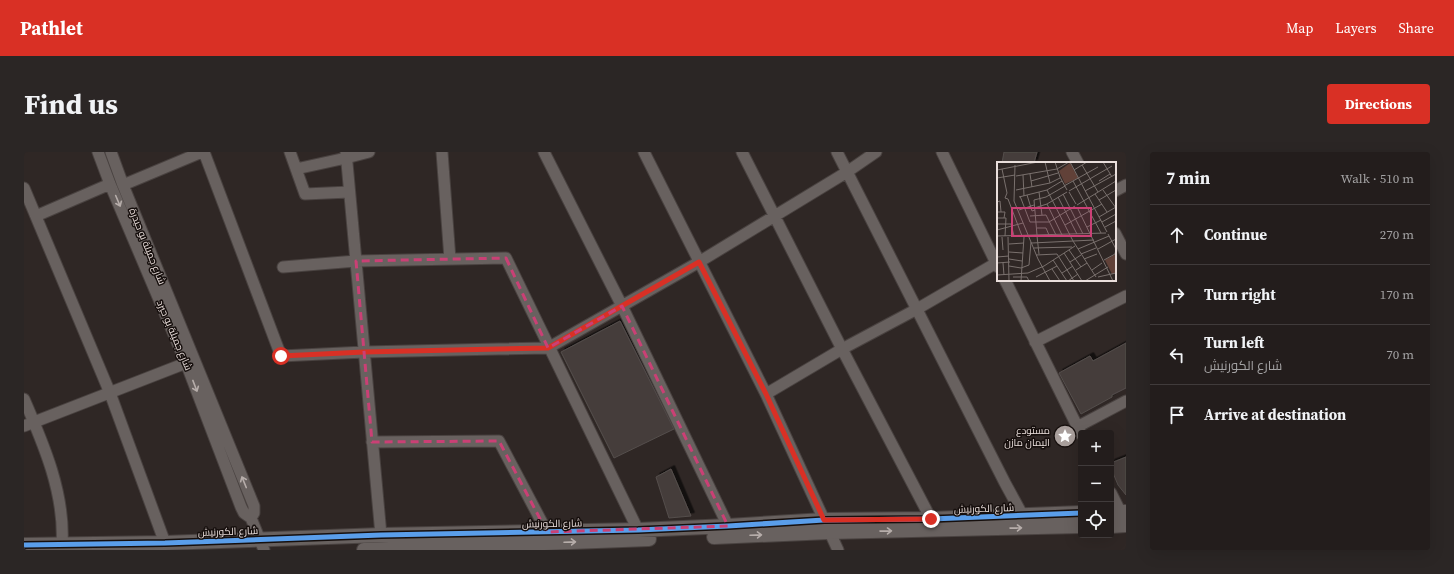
<!DOCTYPE html>
<meta charset="utf-8">
<style>
:root{--surface:#231d1c;--page:#2b2625;--text:#f1f3f6;--muted:#a3a2a3;--line:#403b3b;--accent:#d93025}
body{margin:0;font-family:"Source Serif 4",Cairo,serif;background:var(--page);color:var(--text)}
.controls{position:absolute;right:12px;bottom:12px;display:grid;overflow:hidden;border-radius:4px;box-shadow:0 4px 16px #0002}
.controls button{width:36px;height:36px;display:grid;place-items:center;padding:0;border:0;border-bottom:1px solid var(--line);background:var(--surface);color:var(--text);font:20px sans-serif}
.stop{position:absolute;width:12px;height:12px;margin:-9px;border:3px solid #d93025;border-radius:50%;background:#fff}
.stop.end{background:#d93025;border-color:#fff;box-shadow:0 1px 4px #0008}
.list{margin:0;padding:0;list-style:none}
h2{display:flex;justify-content:space-between;align-items:center;height:52px;margin:0;padding:0 16px;font-size:17px}
h2 small{font-size:13px;font-weight:400;color:var(--muted)}
.list li{display:grid;grid-template-columns:26px 1fr auto;gap:12px;align-items:center;box-sizing:border-box;height:60px;padding:0 16px;border-top:1px solid var(--line)}
.list b{display:block;font-size:15px;white-space:nowrap}
.list p{margin:0;font-size:13px;white-space:nowrap;color:var(--muted)}
.list em{font-size:13px;font-style:normal;color:var(--muted)}
.icon{flex:none;width:22px;height:22px;fill:none;stroke:currentColor;stroke-width:2;stroke-linecap:round;stroke-linejoin:round}
.map{position:relative;flex:none;width:1102px;height:398px;overflow:hidden;border-radius:4px}
header{display:flex;align-items:center;gap:24px;box-sizing:border-box;height:56px;padding:0 20px;background:var(--accent);color:#fff}
header strong{font-size:19px}
nav{display:flex;gap:22px;margin-inline-start:auto;font-size:14px}
.intro{display:flex;align-items:center;justify-content:space-between;box-sizing:border-box;height:96px;padding:0 24px}
h1{margin:0;font-size:28px}
.button{padding:10px 18px;border-radius:4px;background:var(--accent);color:#fff;font-size:14px;font-weight:700}
main{display:flex;gap:24px;padding:0 24px}
aside{flex:1;background:var(--surface);border-radius:4px;box-shadow:0 4px 16px #0002}
.map>svg:first-child{display:block}
.building{fill:#443e3b;stroke:#554e4c;filter:url(#shadow)}
.lines{fill:none;stroke-linecap:round;stroke-linejoin:round}
.minor-casing{stroke:#494240;stroke-width:13}
.tertiary-casing{stroke:#494240;stroke-width:16}
.minor{stroke:#68615f;stroke-width:11}
.tertiary{stroke:#68615f;stroke-width:14}
.cycleway-casing{stroke:#160f0d;stroke-width:8}
.cycleway{stroke:#5a9eea;stroke-width:5}
.oneway{stroke:#b6adaa}
.route{stroke:#d93025;stroke-width:5}
.marked{fill:none;stroke:#ca4075;stroke-width:3;stroke-dasharray:8 5;stroke-linejoin:round}
.labels{text-anchor:middle;stroke-width:3;stroke-linejoin:round;paint-order:stroke}
.street-label{font-size:10px;fill:#eadfdc;stroke:#160f0d}
.poi-label{font-size:10px;fill:#eadfdc;stroke:#160f0d;text-anchor:end}
.inset-road{fill:none;stroke:#7a716e;stroke-width:1}
.view{fill:#ca4075;fill-opacity:0.15;stroke:#ca4075;stroke-width:2}
.inset-edge{fill:none;stroke:#eadfdc;stroke-width:2}
</style>
<header>
<strong>Pathlet</strong>
<nav><a>Map</a><a>Layers</a><a>Share</a></nav>
</header>
<div class="intro"><h1>Find us</h1><a class="button">Directions</a></div>
<main>
<div class="map">
<svg width="1102" height="398" viewBox="0 0 1102 398">
<defs>
<filter id="shadow"><feDropShadow dx="3.5" dy="-3.5" stdDeviation="0" flood-color="#0009"/></filter>
</defs>
<rect width="100%" height="100%" fill="#2f2725"/>
<path class="building" d="M 980,0 L 1013,0 L 1010,11 L 978,11 Z
M 596,169 L 650,277 L 590,306 L 537,200 Z
M 1102,191 L 1102,236 L 1088,243 L 1088,245 L 1057,262 L 1035,221 L 1066,204 L 1069,209 Z
M 1102,305 L 1102,343 L 1094,333 L 1087,316 L 1087,311 Z
M 647,317 L 667,364 L 645,366 L 632,325 Z"/>
<g class="lines">
<g class="minor-casing">
<path id="minor" d="M 74,0 L 86,32 L 162,211 L 217,355 L 220,361 L 227,366 L 240,398
M 87,0 L 99,33 L 230,354 L 230,361 L 227,366
M 180,0 L 257,204 L 340,200 L 524,196 L 675,110 L 823,20 L 852,0
M 266,0 L 281,42 L 325,40
M 322,0 L 357,383
M 418,0 L 426,107
M 520,0 L 598,154 L 704,374
M 620,0 L 742,242 L 814,398
M 718,0 L 818,197 L 907,367
M 813,0 L 981,331 L 999,364
M 918,0 L 974,115
M 1048,0 L 1054,11
M 272,17 L 322,6 L 345,0
M 99,33 L 178,0
M 0,36 L 86,241 L 141,391
M 1091,39 L 1102,33
M 12,64 L 86,32
M 1091,81 L 1102,102
M 259,115 L 332,109 L 482,106 L 614,378
M 981,128 L 1057,282
M 1011,190 L 1102,144
M 742,242 L 818,197 L 893,157 L 974,110
M 0,247 C 20,293 41,342 38,392
M 0,274 L 162,211
M 1053,275 L 1102,249
M 348,290 L 475,289 L 523,380
M 1087,341 L 1099,365"/>
</g>
<g class="tertiary-casing">
<path id="tertiary" d="M 1087,360 L 1102,360
M 1087,374 L 1102,373
M 690,385 L 805,380 L 1057,374
M 0,393 L 141,391 L 357,383 L 614,378 L 704,374 L 800,368 L 907,367 L 1057,361
M 340,398 L 625,387"/>
</g>
<use href="#minor" class="minor"/>
<use href="#tertiary" class="tertiary"/>
<g class="cycleway-casing">
<path id="cycleway" d="M 0,393 L 141,391 L 357,383 L 614,378 L 704,374 L 800,368 L 907,367 L 1057,361"/>
</g>
<use href="#cycleway" class="cycleway"/>
</g>
<defs><path id="oneway-shaft" d="M-6 0H5M1.5-3L5.5 0L1.5 3" fill="none" stroke-width="1.6" stroke-linecap="round" stroke-linejoin="round"/></defs>
<g class="oneway">
<use href="#oneway-shaft" transform="translate(94 49) rotate(67)"/>
<use href="#oneway-shaft" transform="translate(171 234) rotate(69)"/>
<use href="#oneway-shaft" transform="translate(220 330) rotate(-112)"/>
<use href="#oneway-shaft" transform="translate(992 376) rotate(-1)"/>
<use href="#oneway-shaft" transform="translate(862 379) rotate(-1)"/>
<use href="#oneway-shaft" transform="translate(732 383) rotate(-2)"/>
<use href="#oneway-shaft" transform="translate(546 390) rotate(-2)"/>
</g>
<g class="lines">
<path class="route" d="M 257,204 L 340,200 L 524,196 L 675,110 L 742,242 L 800,368 L 907,367"/>
</g>
<path class="marked" d="M 482,106 L 524,196 L 598,154 L 704,374 L 523,380 L 475,289 L 348,290 L 332,109 Z"/>
<defs>
<g id="sight-disc" transform="scale(1.15)"><circle r="9.5" fill="#a99f9c" stroke="#160f0d"/><path d="M0-6L1.8-2.2L6-1.7L2.9 1.2L3.7 5.4L0 3.3L-3.7 5.4L-2.9 1.2L-6-1.7L-1.8-2.2Z" fill="#fff"/></g>
</defs>
<g fill-rule="evenodd">
<use href="#sight-disc" x="1041" y="284"/>
</g>
<g class="labels">
<g class="street-label">
<text transform="translate(124 94) rotate(68)" y="4">شارع جميلة بو حيدرة</text>
<text transform="translate(151 183) rotate(67)" y="4">شارع جميلة بو حيرد</text>
<text transform="translate(960 356) rotate(-2)" y="4">شارع الكورنيش</text>
<text transform="translate(528 371) rotate(-1)" y="4">شارع الكورنيش</text>
<text transform="translate(204 379) rotate(-2)" y="4">شارع الكورنيش</text>
</g>
<g class="poi-label">
<text x="1026" y="282">مستودع<tspan x="1026" dy="12">اليمان مازن</tspan></text>
</g>
</g>
<g transform="translate(973 10)">
<rect width="119" height="119" fill="#2f2725"/>
<path d="M 73,1 L 81,16 L 68,22 L 62,9 ZM 119,92 L 119,111 L 115,112 L 108,98 Z" fill="#614138"/>
<path class="inset-road" d="M 48,0 L 53,21M 58,0 L 63,15 L 70,28M 73,0 L 110,70M 106,0 L 115,15M 18,3 L 17,39 L 41,97 L 53,119M 85,3 L 101,30M 5,7 L 10,31 L 8,36 L 11,37 L 25,74M 0,8 L 41,0M 77,8 L 90,0M 33,12 L 35,25M 26,13 L 27,34M 19,14 L 60,7 L 72,0M 0,16 L 18,13M 34,19 L 61,11M 76,19 L 104,71M 102,19 L 113,12M 67,24 L 101,5M 19,28 L 53,21 L 63,16M 50,28 L 76,79 L 99,115M 106,28 L 119,46M 72,29 L 115,4M 88,29 L 119,12M 42,30 L 45,53M 72,30 L 79,42M 66,32 L 86,72M 98,32 L 110,50M 30,33 L 35,49 L 38,48M 23,34 L 33,60 L 52,60 L 78,44M 22,35 L 50,28 L 65,19M 61,35 L 80,72M 102,38 L 119,28M 0,40 L 3,39 L 4,50M 50,42 L 65,73M 80,43 L 119,19M 80,45 L 116,119M 34,47 L 50,42 L 70,30M 22,48 L 37,43M 0,50 L 8,50 L 7,56M 33,54 L 49,53 L 59,73M 102,55 L 119,45M 0,56 L 9,56 L 8,74M 105,60 L 119,52M 0,62 L 14,62 L 17,74M 68,63 L 105,42M 90,65 L 104,58M 108,65 L 119,59M 40,66 L 49,66 L 52,73M 0,68 L 26,61M 111,72 L 119,87M 40,73 L 37,38 L 49,35 L 68,24M 0,74 L 109,71M 40,74 L 42,92M 5,75 L 6,88M 11,75 L 12,119M 35,81 L 97,78M 12,82 L 27,81M 37,86 L 75,85M 81,87 L 112,74M 101,87 L 119,77M 72,88 L 84,105M 12,90 L 26,91M 67,91 L 85,119M 84,92 L 99,86M 39,93 L 60,92 L 77,119M 0,95 L 12,94M 12,97 L 25,99M 87,97 L 100,92M 56,98 L 70,119M 107,98 L 118,92 L 119,87M 73,100 L 84,93M 0,101 L 13,100M 6,101 L 7,113M 12,104 L 24,106 L 32,103 L 34,80M 55,107 L 63,119M 79,108 L 90,101M 95,108 L 105,101M 65,111 L 76,104M 0,113 L 31,111 L 47,104 L 78,84M 16,115 L 30,115 L 32,119M 39,115 L 60,104M 101,115 L 119,111M 24,119 L 27,75M 71,119 L 81,112M 88,119 L 111,105"/>
<path class="view" d="M 15,46 L 94,46 L 94,74 L 15,74 Z"/>
<rect width="119" height="119" class="inset-edge"/>
</g>
</svg>
<div class="controls">
<button>+</button>
<button>−</button>
<button><svg class="icon" aria-label="locate" viewBox="0 0 24 24"><circle cx="12" cy="12" r="6"/><path d="M12 2v4M12 18v4M2 12h4M18 12h4"/></svg></button>
</div>
<div class="stop" style="left:257px;top:204px"></div>
<div class="stop end" style="left:907px;top:367px"></div>
</div>
<aside>
<h2>7 min<small>Walk · 510 m</small></h2>
<ul class="list">
<li><svg class="icon" aria-label="ahead" viewBox="0 0 24 24"><path d="M12 20V5M6 11l6-6 6 6"/></svg><div><b>Continue</b></div><em>270 m</em></li>
<li><svg class="icon" aria-label="right" viewBox="0 0 24 24"><path d="M7 20v-9h11M14 6l5 5-5 5"/></svg><div><b>Turn right</b></div><em>170 m</em></li>
<li><svg class="icon" aria-label="left" viewBox="0 0 24 24"><path d="M17 20v-9H6M10 6l-5 5 5 5"/></svg><div><b>Turn left</b><p>شارع الكورنيش</p></div><em>70 m</em></li>
<li><svg class="icon" aria-label="arrive" viewBox="0 0 24 24"><path d="M6 21V4h12l-3 4 3 4H6"/></svg><div><b>Arrive at destination</b></div></li>
</ul>
</aside>
</main>
